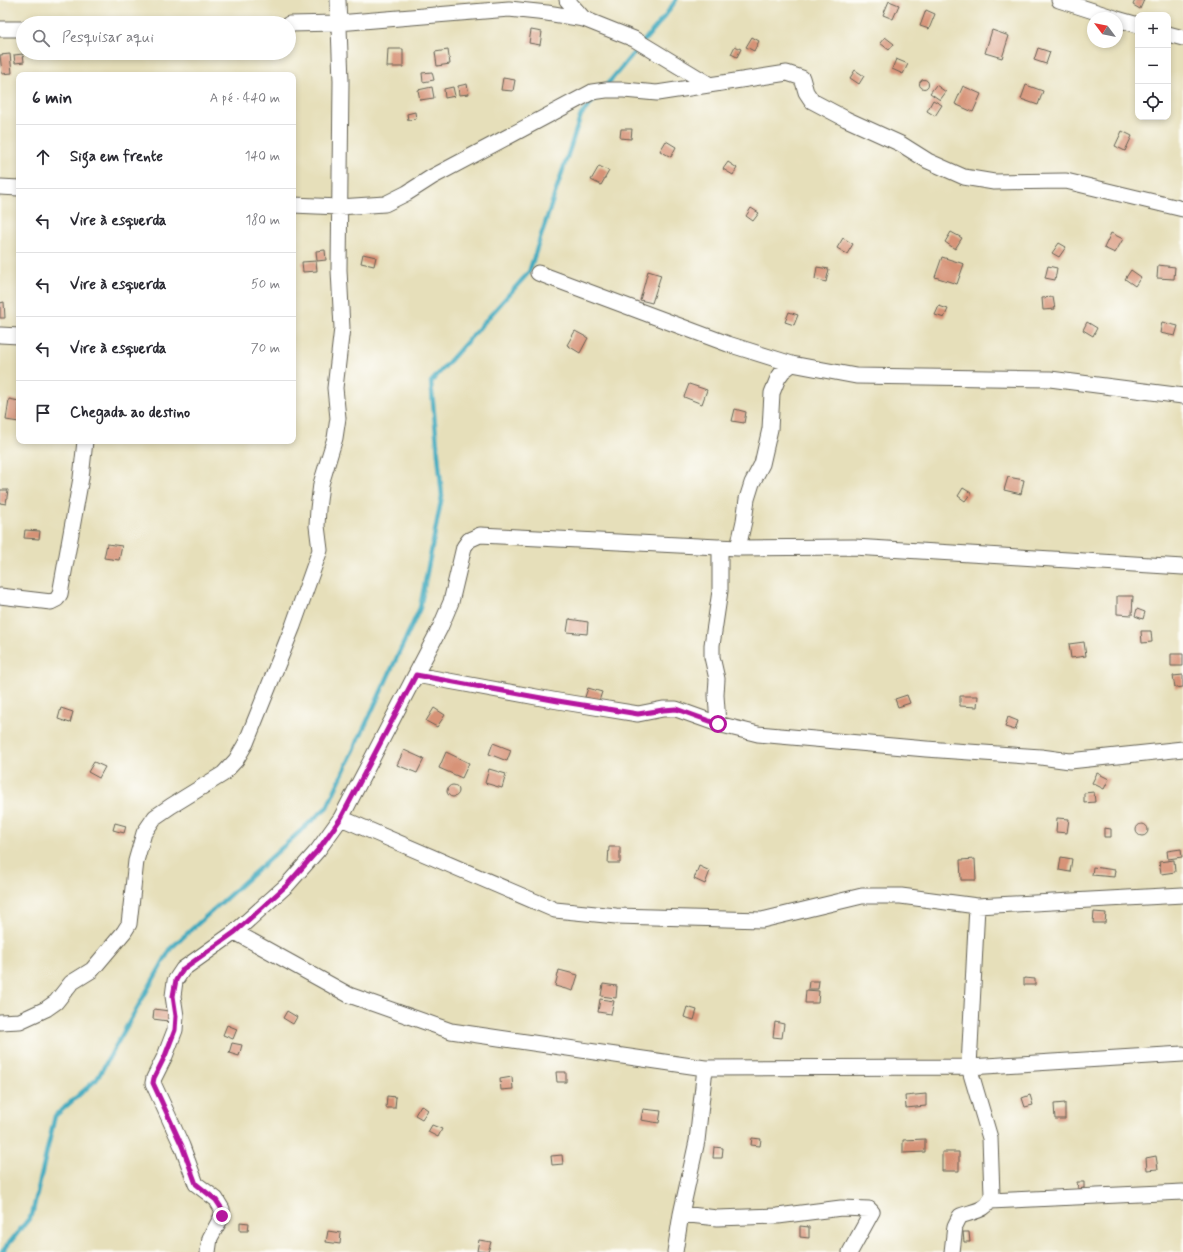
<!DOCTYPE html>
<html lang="pt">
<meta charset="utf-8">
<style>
:root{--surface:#fff;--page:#f2f2f3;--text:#2b2b33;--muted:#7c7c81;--line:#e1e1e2}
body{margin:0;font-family:Mynerve,sans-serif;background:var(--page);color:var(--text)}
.controls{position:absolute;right:12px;top:12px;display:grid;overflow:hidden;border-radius:8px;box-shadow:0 2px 6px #0003}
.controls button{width:36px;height:36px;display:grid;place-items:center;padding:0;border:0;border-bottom:1px solid var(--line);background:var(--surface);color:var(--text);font:20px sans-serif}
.compass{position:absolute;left:1087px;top:12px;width:36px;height:36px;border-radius:50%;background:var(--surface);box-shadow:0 2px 6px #0003;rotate:302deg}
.stop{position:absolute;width:12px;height:12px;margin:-9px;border:3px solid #b5179e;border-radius:50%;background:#fff}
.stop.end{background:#b5179e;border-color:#fff;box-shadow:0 1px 4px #0008}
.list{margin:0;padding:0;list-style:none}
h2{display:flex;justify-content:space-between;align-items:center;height:52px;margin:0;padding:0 16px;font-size:17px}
h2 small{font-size:13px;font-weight:400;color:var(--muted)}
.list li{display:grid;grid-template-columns:26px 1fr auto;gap:12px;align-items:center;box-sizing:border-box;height:64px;padding:0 16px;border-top:1px solid var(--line)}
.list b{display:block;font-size:15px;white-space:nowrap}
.list em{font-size:13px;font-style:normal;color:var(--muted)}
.icon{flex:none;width:22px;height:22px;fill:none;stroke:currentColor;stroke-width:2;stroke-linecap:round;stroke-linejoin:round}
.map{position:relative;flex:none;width:1183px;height:1252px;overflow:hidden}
.search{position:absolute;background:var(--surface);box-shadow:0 2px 6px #0003;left:16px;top:16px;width:280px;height:44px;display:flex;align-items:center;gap:10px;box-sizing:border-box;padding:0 14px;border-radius:22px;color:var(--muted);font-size:15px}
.panel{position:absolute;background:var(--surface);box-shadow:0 2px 6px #0003;left:16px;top:72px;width:280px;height:372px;border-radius:8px}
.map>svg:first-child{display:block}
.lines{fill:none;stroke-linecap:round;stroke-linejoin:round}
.stream{stroke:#3ea9bd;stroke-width:4.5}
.building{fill:#d79377}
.minor-casing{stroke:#636053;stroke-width:17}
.minor{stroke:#fff;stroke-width:15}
.route{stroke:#b5179e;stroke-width:5}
</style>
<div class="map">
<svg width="1183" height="1252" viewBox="0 0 1183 1252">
<rect width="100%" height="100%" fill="#fdfcf7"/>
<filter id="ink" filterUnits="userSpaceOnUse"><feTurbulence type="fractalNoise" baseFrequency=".025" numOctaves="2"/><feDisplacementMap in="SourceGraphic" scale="8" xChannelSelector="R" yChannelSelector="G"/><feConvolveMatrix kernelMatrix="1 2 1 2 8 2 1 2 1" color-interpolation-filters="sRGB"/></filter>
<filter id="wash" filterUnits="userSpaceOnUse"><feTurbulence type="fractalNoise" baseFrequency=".012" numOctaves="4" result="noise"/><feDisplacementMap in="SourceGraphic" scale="16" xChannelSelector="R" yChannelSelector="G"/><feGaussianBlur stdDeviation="0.9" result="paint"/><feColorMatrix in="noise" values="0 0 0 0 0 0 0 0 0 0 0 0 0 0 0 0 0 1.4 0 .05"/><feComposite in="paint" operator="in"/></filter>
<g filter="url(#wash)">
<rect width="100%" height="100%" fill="#e6dfba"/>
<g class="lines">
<path class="stream" d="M 605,87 L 665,16 L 676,0
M 2,1252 L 32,1215 L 55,1116 L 97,1079 L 171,948 L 327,807 L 420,608 L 442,496 L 431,382 L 529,272 L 581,115 L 597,96"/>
</g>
<g id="blocks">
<path class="building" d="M 1135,0 L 1144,0 L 1140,9 L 1133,5 Z
M 889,1 L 899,5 L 893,19 L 883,15 Z
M 926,10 L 935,14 L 929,29 L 920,26 Z
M 531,30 L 542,32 L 540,45 L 529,43 Z
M 992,30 L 1009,36 L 1002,58 L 985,53 Z
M 752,37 L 759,41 L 754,51 L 746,47 Z
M 885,37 L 894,44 L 889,50 L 880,43 Z
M 735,46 L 741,49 L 737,57 L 731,54 Z
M 1038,48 L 1050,52 L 1046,64 L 1034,60 Z
M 388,49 L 403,49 L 403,67 L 387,67 Z
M 448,50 L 450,64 L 437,66 L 435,52 Z
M 10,54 L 12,73 L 2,74 L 0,55 Z
M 23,54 L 24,62 L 15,63 L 14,55 Z
M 896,59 L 908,64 L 903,74 L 892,69 Z
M 855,70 L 864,76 L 859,84 L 850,78 Z
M 432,72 L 434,80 L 423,82 L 422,73 Z
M 503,78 L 515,80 L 513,91 L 501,90 Z
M919.5 84a4.5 4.5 0 1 1 9 0a4.5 4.5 0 1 1-9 0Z
M 467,84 L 469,94 L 459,95 L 458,86 Z
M 936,85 L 946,92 L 940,100 L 930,93 Z
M 1026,85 L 1043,91 L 1038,105 L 1021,99 Z
M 963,86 L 981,94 L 973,112 L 955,104 Z
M 432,87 L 434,98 L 420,100 L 418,90 Z
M 453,87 L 455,96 L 445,98 L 444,89 Z
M 933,100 L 942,105 L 935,116 L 927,111 Z
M 415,112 L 416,119 L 408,120 L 407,114 Z
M 621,129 L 632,129 L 631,139 L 620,138 Z
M 1122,131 L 1132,136 L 1125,151 L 1115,146 Z
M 666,141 L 676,147 L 671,157 L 660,151 Z
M 728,162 L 737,168 L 733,175 L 723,169 Z
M 599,166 L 609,171 L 601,185 L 591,180 Z
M 751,208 L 759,213 L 753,221 L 746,216 Z
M 951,232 L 962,238 L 955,249 L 945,242 Z
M 1111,233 L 1123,239 L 1115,253 L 1104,248 Z
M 843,238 L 853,244 L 847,254 L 837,248 Z
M 1059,243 L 1066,247 L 1059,257 L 1052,253 Z
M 325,250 L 326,260 L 317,261 L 316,251 Z
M 363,254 L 376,257 L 374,266 L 361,263 Z
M 942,257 L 964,264 L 957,284 L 935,277 Z
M 316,261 L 317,271 L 303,272 L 302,262 Z
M 1158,265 L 1175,267 L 1174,279 L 1157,278 Z
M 1048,266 L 1057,268 L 1055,280 L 1045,278 Z
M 817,267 L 829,269 L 826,282 L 815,279 Z
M 1131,270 L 1141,277 L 1135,286 L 1125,279 Z
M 648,271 L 661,275 L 652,303 L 640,300 Z
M 1053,297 L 1055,309 L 1043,310 L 1042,298 Z
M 4,302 L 5,318 L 0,318 L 0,303 Z
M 939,306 L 948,309 L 944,318 L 935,315 Z
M 789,312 L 798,315 L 794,325 L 785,322 Z
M 1087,322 L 1097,328 L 1093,336 L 1083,330 Z
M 1162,322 L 1178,326 L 1175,336 L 1160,333 Z
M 575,331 L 588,338 L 580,353 L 567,345 Z
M 689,384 L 707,390 L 702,404 L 684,397 Z
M 9,399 L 19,401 L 19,422 L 6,420 Z
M 735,409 L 746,412 L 744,423 L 732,421 Z
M 1008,477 L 1024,480 L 1021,494 L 1004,490 Z
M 963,488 L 971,493 L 965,501 L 958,496 Z
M 0,490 L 8,490 L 6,504 L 0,503 Z
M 25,530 L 40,531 L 39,539 L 24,538 Z
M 107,544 L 122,546 L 119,560 L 104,558 Z
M 1117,596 L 1133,596 L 1132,615 L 1117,614 Z
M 1137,609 L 1145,612 L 1143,619 L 1135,616 Z
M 569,619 L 588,622 L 587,634 L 567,632 Z
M 1141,631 L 1151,631 L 1152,642 L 1142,643 Z
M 1084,642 L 1086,656 L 1071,658 L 1069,644 Z
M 1171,654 L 1183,654 L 1183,666 L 1171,666 Z
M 1183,675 L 1183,687 L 1175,688 L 1173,676 Z
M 588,688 L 602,692 L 599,701 L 585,697 Z
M 907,695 L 910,703 L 898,707 L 895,699 Z
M 960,696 L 978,696 L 977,707 L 960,706 Z
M 61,708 L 73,712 L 70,723 L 58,719 Z
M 434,708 L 445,715 L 437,727 L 426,721 Z
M 1008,717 L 1018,721 L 1015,730 L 1005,727 Z
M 493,743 L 511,750 L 507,761 L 489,754 Z
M 404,750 L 424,759 L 417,773 L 397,765 Z
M 446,752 L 469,763 L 462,778 L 439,768 Z
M 94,762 L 105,767 L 99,778 L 88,772 Z
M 489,769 L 506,774 L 502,788 L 485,783 Z
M 1097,773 L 1109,779 L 1104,789 L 1092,783 Z
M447 791a6 6 0 1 1 12 0a6 6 0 1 1-12 0Z
M 1094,792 L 1095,802 L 1084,803 L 1084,793 Z
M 1057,818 L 1069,819 L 1067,833 L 1056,832 Z
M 115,823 L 126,826 L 124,833 L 113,830 Z
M1136 830a6 6 0 1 1 12 0a6 6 0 1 1-12 0Z
M 1104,828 L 1111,829 L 1111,837 L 1104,837 Z
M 609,847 L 620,847 L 620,863 L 608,863 Z
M 1181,849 L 1182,857 L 1168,859 L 1167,851 Z
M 1061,857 L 1072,859 L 1070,872 L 1059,870 Z
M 975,859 L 976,880 L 961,880 L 960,860 Z
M 1174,860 L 1175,872 L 1161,874 L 1159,862 Z
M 699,866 L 710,871 L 705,884 L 694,879 Z
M 1093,867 L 1115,870 L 1114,877 L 1092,875 Z
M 1094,912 L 1106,913 L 1105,923 L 1093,923 Z
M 559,970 L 578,975 L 573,991 L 555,986 Z
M 1024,978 L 1035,979 L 1035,985 L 1024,985 Z
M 809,981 L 819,981 L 818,989 L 808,989 Z
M 603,984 L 617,986 L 616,998 L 601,996 Z
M 806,990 L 819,991 L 818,1003 L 805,1003 Z
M 600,999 L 614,1001 L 611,1014 L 598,1012 Z
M 687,1007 L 697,1010 L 694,1020 L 684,1017 Z
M 154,1009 L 169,1011 L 168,1021 L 153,1019 Z
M 287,1011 L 297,1017 L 293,1024 L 283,1018 Z
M 775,1022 L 784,1024 L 782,1038 L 773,1037 Z
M 227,1025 L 237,1029 L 233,1039 L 223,1035 Z
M 232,1043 L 242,1045 L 239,1056 L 229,1053 Z
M 556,1072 L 566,1072 L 566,1082 L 557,1082 Z
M 512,1077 L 513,1089 L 501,1090 L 500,1079 Z
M 926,1094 L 926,1106 L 906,1108 L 905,1096 Z
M 1030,1095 L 1033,1105 L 1025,1107 L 1022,1098 Z
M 387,1096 L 396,1097 L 395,1108 L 386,1108 Z
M 1065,1103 L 1065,1119 L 1055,1119 L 1054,1104 Z
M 421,1105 L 428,1110 L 422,1119 L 415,1115 Z
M 643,1109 L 661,1111 L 659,1123 L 641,1120 Z
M 432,1125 L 442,1129 L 438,1137 L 428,1132 Z
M 752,1138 L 761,1139 L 760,1146 L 751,1145 Z
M 925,1139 L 925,1152 L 903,1153 L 903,1140 Z
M 714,1147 L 723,1148 L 722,1158 L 713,1158 Z
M 942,1152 L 959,1152 L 959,1171 L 942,1171 Z
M 562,1155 L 563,1164 L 552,1165 L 551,1156 Z
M 1156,1156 L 1158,1169 L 1147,1170 L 1146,1158 Z
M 1077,1182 L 1084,1182 L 1084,1188 L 1078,1189 Z
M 240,1222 L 249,1223 L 248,1231 L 240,1231 Z
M 800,1226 L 809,1227 L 809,1238 L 800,1237 Z
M 328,1231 L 341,1233 L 340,1244 L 326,1242 Z
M 963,1232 L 969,1232 L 970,1242 L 964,1242 Z
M 479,1240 L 491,1242 L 488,1252 L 477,1251 Z"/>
</g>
</g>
<g filter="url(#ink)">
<use href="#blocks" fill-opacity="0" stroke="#636053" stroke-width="1"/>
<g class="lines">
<g class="minor-casing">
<path id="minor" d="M 567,0 L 584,19
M 1059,0 L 1115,18
M 1117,19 L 1138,25
M 289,24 L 338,23 L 509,9 L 547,13 L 584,19 L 634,39 L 710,85
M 0,29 L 23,29
M 1168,34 L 1183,38
M 0,187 L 19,188
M 293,205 L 339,207 L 385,204 L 407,193 L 432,177 L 592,92 L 606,90 L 624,90 L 657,93 L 787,73 L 802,78 L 806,92 L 812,101 L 846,119 L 901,144 L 928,161 L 964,177 L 994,182 L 1066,181 L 1183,209
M 538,273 L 728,344 L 792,364 L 856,376 L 1050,379 L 1183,396
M 0,335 L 19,336
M 738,548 L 744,521 L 747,499 L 752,483 L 762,464 L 770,429 L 772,393 L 778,378 L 783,371 L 792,364
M 0,596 L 51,602 L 57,599 L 60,594 L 81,478 L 85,441
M 416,675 L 558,701 L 638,714 L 663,709 L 676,709 L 718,724 L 758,734 L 926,749 L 1041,757 L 1070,761 L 1183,749
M 718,724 L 716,695 L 717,679 L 712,657 L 712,645 L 720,591 L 720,547
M 341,818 L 555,910 L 616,916 L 762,920 L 862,896 L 901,896 L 977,906 L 1183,895
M 235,932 L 349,995 L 451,1031 L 705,1068 L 969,1067 L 1183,1054
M 0,1022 L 20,1021 L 46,1009 L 56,1002 L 71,983 L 92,970 L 124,932 L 129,924 L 136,861 L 144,833 L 155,817 L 171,806 L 223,774 L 236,760 L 246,743 L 293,626 L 320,550 L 317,526 L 318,509 L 321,484 L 335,438 L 338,418 L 335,388 L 342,328 L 339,270 L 341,81 L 338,0
M 990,1201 L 1183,1192
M 681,1214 L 717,1218 L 778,1216 L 841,1208 L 869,1209 L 872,1212 L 850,1252
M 208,1252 L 210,1238 L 222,1216 L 222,1209 L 216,1199 L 196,1184 L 182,1146 L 153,1083 L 154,1078 L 165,1056 L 175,1030 L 176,1016 L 173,996 L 175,981 L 183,969 L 235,932 L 287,885 L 318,850 L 341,818 L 440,628 L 451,602 L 464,547 L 469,540 L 480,535 L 738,548 L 854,547 L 1183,567
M 675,1252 L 681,1214 L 697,1141 L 705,1068
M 952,1252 L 955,1226 L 960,1216 C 974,1211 988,1211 992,1195 L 990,1138 L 969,1067 L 977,906"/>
</g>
<use href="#minor" class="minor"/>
</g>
</g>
<g class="lines" filter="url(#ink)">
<path class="route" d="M 222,1216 L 222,1209 L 216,1200 L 196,1184 L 182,1146 L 153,1083 L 154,1078 L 165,1056 L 175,1030 L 176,1016 L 173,996 L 176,980 L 183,969 L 235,932 L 287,885 L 318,850 L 341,818 L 416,675 L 558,701 L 638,714 L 663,710 L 676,709 L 718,724"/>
</g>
</svg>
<div class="controls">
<button>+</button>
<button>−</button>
<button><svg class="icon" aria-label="locate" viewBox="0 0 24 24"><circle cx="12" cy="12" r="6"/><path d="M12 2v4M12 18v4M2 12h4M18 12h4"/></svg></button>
</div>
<svg class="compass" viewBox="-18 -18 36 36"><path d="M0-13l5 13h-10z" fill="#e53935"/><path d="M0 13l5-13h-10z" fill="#7c7c81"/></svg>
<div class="stop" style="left:718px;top:724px"></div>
<div class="stop end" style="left:222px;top:1216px"></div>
<div class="search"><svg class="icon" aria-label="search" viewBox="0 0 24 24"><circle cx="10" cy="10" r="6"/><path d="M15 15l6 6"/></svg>Pesquisar aqui</div>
<section class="panel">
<h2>6 min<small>A pé · 440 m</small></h2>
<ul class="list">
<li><svg class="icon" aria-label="ahead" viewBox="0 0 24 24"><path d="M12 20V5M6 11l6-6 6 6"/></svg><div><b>Siga em frente</b></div><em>140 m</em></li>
<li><svg class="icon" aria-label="left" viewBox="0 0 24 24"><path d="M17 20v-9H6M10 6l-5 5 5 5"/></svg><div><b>Vire à esquerda</b></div><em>180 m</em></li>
<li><svg class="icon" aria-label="left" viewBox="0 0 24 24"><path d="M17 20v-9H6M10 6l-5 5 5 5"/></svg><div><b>Vire à esquerda</b></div><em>50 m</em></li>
<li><svg class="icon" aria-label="left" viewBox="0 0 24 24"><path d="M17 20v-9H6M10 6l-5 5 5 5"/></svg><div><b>Vire à esquerda</b></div><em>70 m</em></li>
<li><svg class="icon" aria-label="arrive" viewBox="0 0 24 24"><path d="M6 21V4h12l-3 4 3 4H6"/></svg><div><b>Chegada ao destino</b></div></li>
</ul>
</section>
</div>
